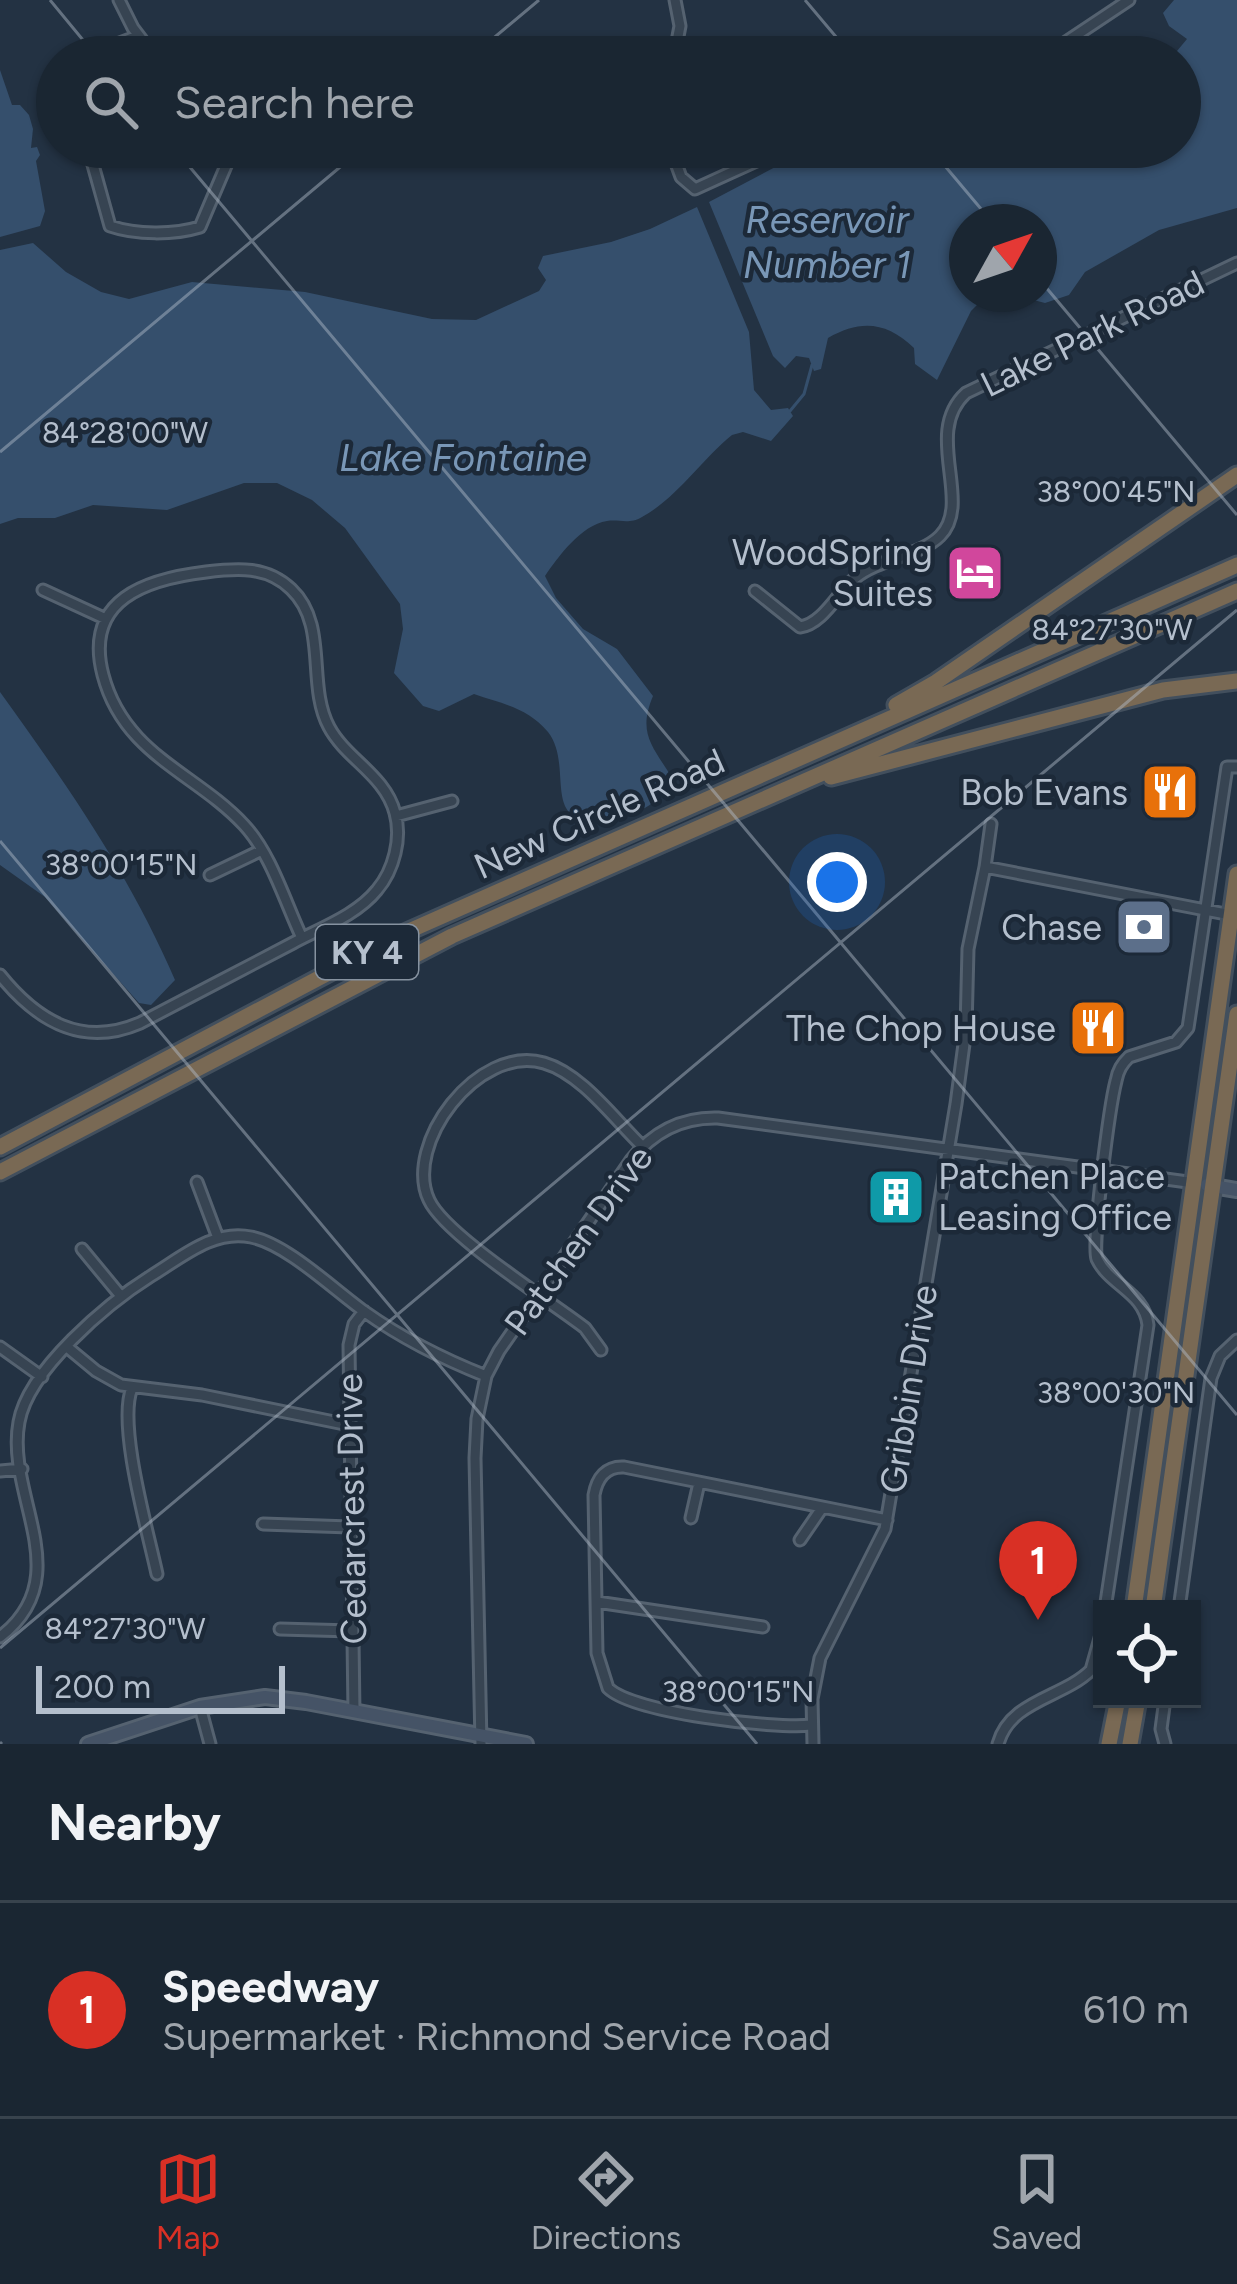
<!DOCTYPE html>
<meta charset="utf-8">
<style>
:root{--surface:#1a2632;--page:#27323e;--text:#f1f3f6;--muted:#9fa5ac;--line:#38434d;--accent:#d93025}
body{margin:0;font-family:Figtree,sans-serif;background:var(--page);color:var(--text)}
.controls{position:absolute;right:36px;bottom:36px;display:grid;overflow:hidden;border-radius:0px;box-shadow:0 3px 9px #0004}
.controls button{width:108px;height:108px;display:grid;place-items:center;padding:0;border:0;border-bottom:3px solid var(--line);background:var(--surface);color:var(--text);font:60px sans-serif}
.compass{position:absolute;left:949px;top:204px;width:108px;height:108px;border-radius:50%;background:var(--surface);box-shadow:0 3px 9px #0004;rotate:50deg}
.scale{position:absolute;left:36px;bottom:30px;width:249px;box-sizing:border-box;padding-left:12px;border:6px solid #b4bfcd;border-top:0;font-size:33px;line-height:42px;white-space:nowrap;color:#b4bfcd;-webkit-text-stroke:9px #1c2938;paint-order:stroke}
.you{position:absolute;left:837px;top:882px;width:42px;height:42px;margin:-30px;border:9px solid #fff;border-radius:50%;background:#1a73e8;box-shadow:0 0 0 18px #1a73e833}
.badge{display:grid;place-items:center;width:78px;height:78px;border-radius:50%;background:var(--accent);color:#fff;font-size:39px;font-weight:700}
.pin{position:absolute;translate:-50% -99px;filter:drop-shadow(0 3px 6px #0008)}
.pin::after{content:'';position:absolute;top:63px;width:42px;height:36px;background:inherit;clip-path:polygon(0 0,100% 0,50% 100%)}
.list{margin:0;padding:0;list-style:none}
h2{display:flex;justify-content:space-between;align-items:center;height:156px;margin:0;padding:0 48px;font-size:51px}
h2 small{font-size:39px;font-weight:400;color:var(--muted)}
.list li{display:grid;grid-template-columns:78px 1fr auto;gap:36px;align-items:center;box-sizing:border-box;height:216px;padding:0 48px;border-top:3px solid var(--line)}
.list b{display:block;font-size:45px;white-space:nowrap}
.list p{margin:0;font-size:39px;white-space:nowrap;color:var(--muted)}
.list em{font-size:39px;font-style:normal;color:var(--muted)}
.icon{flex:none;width:66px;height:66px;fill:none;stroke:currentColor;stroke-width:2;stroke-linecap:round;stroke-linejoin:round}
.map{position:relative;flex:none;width:1237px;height:1744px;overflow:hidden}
.search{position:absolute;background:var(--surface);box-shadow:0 3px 9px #0004;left:36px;right:36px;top:36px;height:132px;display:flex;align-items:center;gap:30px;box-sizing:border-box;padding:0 42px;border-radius:66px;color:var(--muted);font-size:45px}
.sheet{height:372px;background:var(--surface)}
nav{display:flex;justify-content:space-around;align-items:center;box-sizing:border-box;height:168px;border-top:3px solid var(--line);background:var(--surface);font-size:33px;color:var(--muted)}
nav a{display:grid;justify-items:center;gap:6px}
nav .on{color:var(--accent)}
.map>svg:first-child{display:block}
.water{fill:#354f6c}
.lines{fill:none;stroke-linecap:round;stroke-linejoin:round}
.stream{stroke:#354f6c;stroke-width:3}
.street-casing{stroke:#556270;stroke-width:15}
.secondary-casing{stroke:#556270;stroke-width:18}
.highway-casing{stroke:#424f5d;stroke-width:21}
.street{stroke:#374452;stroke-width:9}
.secondary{stroke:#455366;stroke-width:12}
.highway{stroke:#796954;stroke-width:15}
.ticks{fill:none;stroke:#b4bfcd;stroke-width:3;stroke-opacity:0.45}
.labels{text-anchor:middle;stroke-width:9;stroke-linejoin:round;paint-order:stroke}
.shield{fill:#1c2938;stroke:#8692a0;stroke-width:3}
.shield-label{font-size:33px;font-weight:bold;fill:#b4bfcd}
.street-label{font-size:36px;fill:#b4bfcd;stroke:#1c2938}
.poi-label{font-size:36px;fill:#b4bfcd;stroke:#1c2938;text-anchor:end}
.water-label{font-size:39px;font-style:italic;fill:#7997b7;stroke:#1c2938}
.ticks-label{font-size:30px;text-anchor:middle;fill:#b4bfcd;stroke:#1c2938;stroke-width:9;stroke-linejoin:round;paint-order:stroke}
</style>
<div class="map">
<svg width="1237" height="1744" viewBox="0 0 1237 1744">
<rect width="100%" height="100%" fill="#233243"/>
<path class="water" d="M 1174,0 L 1237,0 L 1237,208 L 1159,230 L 1085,272 L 1069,295 L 1045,303 L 1010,294 L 1039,294 L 1039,222 L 967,222 L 967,294 L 988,294 L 971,311 L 937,380 L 915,364 L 914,348 C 887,322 861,319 828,338 L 821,369 L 814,371 L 809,358 L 796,356 L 785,368 L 773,356 L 709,202 L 779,165 L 830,149 L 869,154 L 872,147 L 1180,147 L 1180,57 L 1172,57 L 1187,39 L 1169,26 L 1163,13 Z
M 0,70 L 12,105 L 20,105 L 29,115 L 33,129 L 31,148 L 37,147 L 40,155 L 36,161 L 45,211 L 40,226 L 0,237 Z
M 697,207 L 749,332 L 754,390 L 771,410 L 788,408 L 793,416 L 771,441 L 743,432 L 732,435 C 701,460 677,498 642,517 C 628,525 620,519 607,521 C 581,525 558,557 545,576 L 556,598 L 583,629 L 617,649 L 653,696 C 637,734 653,746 672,778 C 661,800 647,810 623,816 C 532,839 577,769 548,732 C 527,707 502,704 474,694 L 439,711 L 423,706 L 394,673 L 403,629 L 400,604 L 345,528 L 312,500 L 277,483 L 244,483 L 167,510 L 93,505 L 55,518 L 18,518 L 0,524 L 0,250 L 33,243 L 66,272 L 101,292 L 129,299 L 192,282 L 305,292 L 432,319 L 476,320 L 539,291 L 546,280 L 538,268 L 543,256 L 611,242 L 650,229 Z
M 0,692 C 67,785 130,875 175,980 L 151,1005 L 139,1003 L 45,897 L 0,865 Z"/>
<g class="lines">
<path class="stream" d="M 790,411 L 804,394 L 812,365"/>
<g class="street-casing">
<path id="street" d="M 119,0 L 133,28 L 155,57
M 83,57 L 138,36
M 114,57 L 134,46 L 138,36
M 674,57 L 680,26 L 675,0
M 1001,57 L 1057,48 L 1129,0
M 88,147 L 110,226 C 136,235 174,235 200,227 L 234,147
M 670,147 L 681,177 L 695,189 L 787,147
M 43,590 L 106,619
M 755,591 L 800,627 C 823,624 838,592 855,578 C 880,558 920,556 940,536 C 974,502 922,433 966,393 L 1237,263
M 396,816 L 452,801
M 991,824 L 985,867 L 1231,915
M 210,875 L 260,851
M 0,975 C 37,1021 82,1048 140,1023 C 191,996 242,970 293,943 C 321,928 357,915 377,890 C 394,870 402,838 395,813 C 385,775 346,759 329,727 C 306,684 329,625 291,589 C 267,566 238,568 206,572 C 147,579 83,599 103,675 C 124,755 196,773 244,825 C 271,854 285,902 302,938
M 197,1182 L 218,1238
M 82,1249 L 120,1295
M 0,1347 L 42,1377
M 67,1347 L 96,1371 L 121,1385 L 202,1395 L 349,1425
M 601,1350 L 585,1328 C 550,1301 445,1235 429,1200 C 403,1145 477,1044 544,1063 C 582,1074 614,1119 642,1146
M 132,1388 C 117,1424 148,1532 157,1574
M 0,1471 L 22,1469
M 691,1518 L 699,1483
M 263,1524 L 350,1527
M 800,1540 L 822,1508
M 597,1602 L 763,1627
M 1105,1609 L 1148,1325 C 1144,1292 1110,1286 1097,1259 C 1091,1245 1110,1104 1116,1081 C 1118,1070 1122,1064 1129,1057 L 1176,1042 L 1188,1028 L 1227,767 L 1237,767
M 1179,1609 L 1211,1378 L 1220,1356 L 1237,1340
M 280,1629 L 352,1631
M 0,1637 C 79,1576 5,1496 19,1422 C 28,1370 108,1303 151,1276 C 181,1258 213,1229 251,1237 C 287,1244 334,1290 365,1312 C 403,1339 443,1359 486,1376
M 1165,1699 L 1161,1729 L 1165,1744
M 200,1707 L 210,1744
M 354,1712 L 349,1345 L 354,1324 L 364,1311
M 811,1725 C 773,1729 633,1713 608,1688 L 597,1653 L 594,1495 C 597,1478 606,1466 624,1467 L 887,1520
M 481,1744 L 475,1458 L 477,1419 L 486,1376 L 499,1351 L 631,1160 C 653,1132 682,1117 718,1118 L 1195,1183
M 813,1744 L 812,1699 L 820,1658 L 885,1529 L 956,1104 L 966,1029 L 968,949 L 985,867
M 998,1744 C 1010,1700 1063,1698 1091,1670 L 1102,1631"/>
</g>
<g class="secondary-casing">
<path id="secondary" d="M 1207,1185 L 1237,1190
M 88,1744 L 200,1707 L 265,1697 L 306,1702 L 526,1744"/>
</g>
<g class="highway-casing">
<path id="highway" d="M 896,705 L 936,682 L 1237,475
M 831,777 L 1163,690 L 1237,681
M 0,1147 L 402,934 L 1237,565
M 0,1172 L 452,936 L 1237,591
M 1134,1609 L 1237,874
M 1153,1609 L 1237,1014
M 1109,1744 L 1118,1699
M 1130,1744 L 1138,1699"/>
</g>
<use href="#street" class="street"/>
<use href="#secondary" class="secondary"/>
<use href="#highway" class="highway"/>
</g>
<path class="ticks" d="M 50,0 L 97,57M 805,0 L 853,57M 471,57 L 539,0M 173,147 L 1237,1415M 929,147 L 992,222M 1039,279 L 1237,515M 0,452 L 364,147M 0,841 L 757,1744M 0,1648 L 1237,610M 0,1742 L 2,1744"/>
<defs>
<g id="hotel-square" transform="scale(3)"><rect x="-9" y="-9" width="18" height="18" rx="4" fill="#d1479c" stroke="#1c2938"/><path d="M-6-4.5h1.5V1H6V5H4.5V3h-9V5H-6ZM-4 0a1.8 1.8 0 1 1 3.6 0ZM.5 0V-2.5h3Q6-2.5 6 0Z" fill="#fff"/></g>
<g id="restaurant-square" transform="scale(3)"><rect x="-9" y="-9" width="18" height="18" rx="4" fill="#e8710a" stroke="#1c2938"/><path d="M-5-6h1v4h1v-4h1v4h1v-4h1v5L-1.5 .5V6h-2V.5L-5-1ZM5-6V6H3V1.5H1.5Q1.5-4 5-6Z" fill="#fff"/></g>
<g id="bank-square" transform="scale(3)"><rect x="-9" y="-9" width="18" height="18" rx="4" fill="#5c6f8a" stroke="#1c2938"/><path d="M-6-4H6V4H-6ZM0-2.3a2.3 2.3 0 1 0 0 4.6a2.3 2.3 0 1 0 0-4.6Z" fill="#fff"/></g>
<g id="building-square" transform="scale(3)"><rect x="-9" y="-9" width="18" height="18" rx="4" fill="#0f9aa8" stroke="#1c2938"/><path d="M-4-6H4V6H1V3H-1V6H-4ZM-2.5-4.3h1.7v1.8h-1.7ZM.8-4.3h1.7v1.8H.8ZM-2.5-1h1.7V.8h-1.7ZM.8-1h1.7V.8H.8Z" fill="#fff"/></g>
</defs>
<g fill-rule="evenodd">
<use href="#hotel-square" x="975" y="573"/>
<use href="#restaurant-square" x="1170" y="792"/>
<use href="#bank-square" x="1144" y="927"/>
<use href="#restaurant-square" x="1098" y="1028"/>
<use href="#building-square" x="896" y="1197"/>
</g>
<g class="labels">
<rect class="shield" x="316" y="925" width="102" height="54" rx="9"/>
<g class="shield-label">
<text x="367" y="964">KY 4</text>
</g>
<g class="street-label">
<text transform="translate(1092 333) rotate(-26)" y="13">Lake Park Road</text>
<text transform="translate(599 813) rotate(-24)" y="13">New Circle Road</text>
<text transform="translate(578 1240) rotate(-54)" y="13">Patchen Drive</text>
<text transform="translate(908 1389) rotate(-81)" y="13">Gribbin Drive</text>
<text transform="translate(351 1509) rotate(-91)" y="13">Cedarcrest Drive</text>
</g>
<g class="poi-label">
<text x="933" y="565">WoodSpring<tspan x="933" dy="41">Suites</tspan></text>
<text x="1128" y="805">Bob Evans</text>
<text x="1102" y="940">Chase</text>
<text x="1056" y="1041">The Chop House</text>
<text x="938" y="1189" text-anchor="start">Patchen Place<tspan x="938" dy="41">Leasing Office</tspan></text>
</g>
<g class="water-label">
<text x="827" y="233">Reservoir<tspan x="827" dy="45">Number 1</tspan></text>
<text x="463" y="471">Lake Fontaine</text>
</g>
</g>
<g class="ticks-label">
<text x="125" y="443">84°28'00"W</text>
<text x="1116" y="502">38°00'45"N</text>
<text x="1112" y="640">84°27'30"W</text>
<text x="121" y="875">38°00'15"N</text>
<text x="1116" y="1403">38°00'30"N</text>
<text x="125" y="1639">84°27'30"W</text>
<text x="738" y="1702">38°00'15"N</text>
</g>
</svg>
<div class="controls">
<button><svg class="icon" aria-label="locate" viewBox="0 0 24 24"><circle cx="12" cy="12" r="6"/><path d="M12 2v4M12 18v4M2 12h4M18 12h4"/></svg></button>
</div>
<svg class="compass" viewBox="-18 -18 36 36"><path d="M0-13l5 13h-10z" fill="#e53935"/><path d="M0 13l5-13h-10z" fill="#9fa5ac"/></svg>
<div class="scale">200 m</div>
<div class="you"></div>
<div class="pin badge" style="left:1038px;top:1620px">1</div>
<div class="search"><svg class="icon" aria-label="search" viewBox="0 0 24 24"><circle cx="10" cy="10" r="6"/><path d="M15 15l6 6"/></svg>Search here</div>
</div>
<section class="sheet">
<h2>Nearby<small></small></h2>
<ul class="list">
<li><span class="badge">1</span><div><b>Speedway</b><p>Supermarket · Richmond Service Road</p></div><em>610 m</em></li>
</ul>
</section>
<nav>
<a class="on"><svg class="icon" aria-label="map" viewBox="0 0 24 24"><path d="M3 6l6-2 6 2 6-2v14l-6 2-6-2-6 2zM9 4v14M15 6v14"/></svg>Map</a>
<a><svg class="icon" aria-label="directions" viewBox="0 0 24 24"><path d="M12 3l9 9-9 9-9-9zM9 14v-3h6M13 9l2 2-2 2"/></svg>Directions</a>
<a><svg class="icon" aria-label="saved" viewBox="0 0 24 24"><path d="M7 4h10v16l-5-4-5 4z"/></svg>Saved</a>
</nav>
